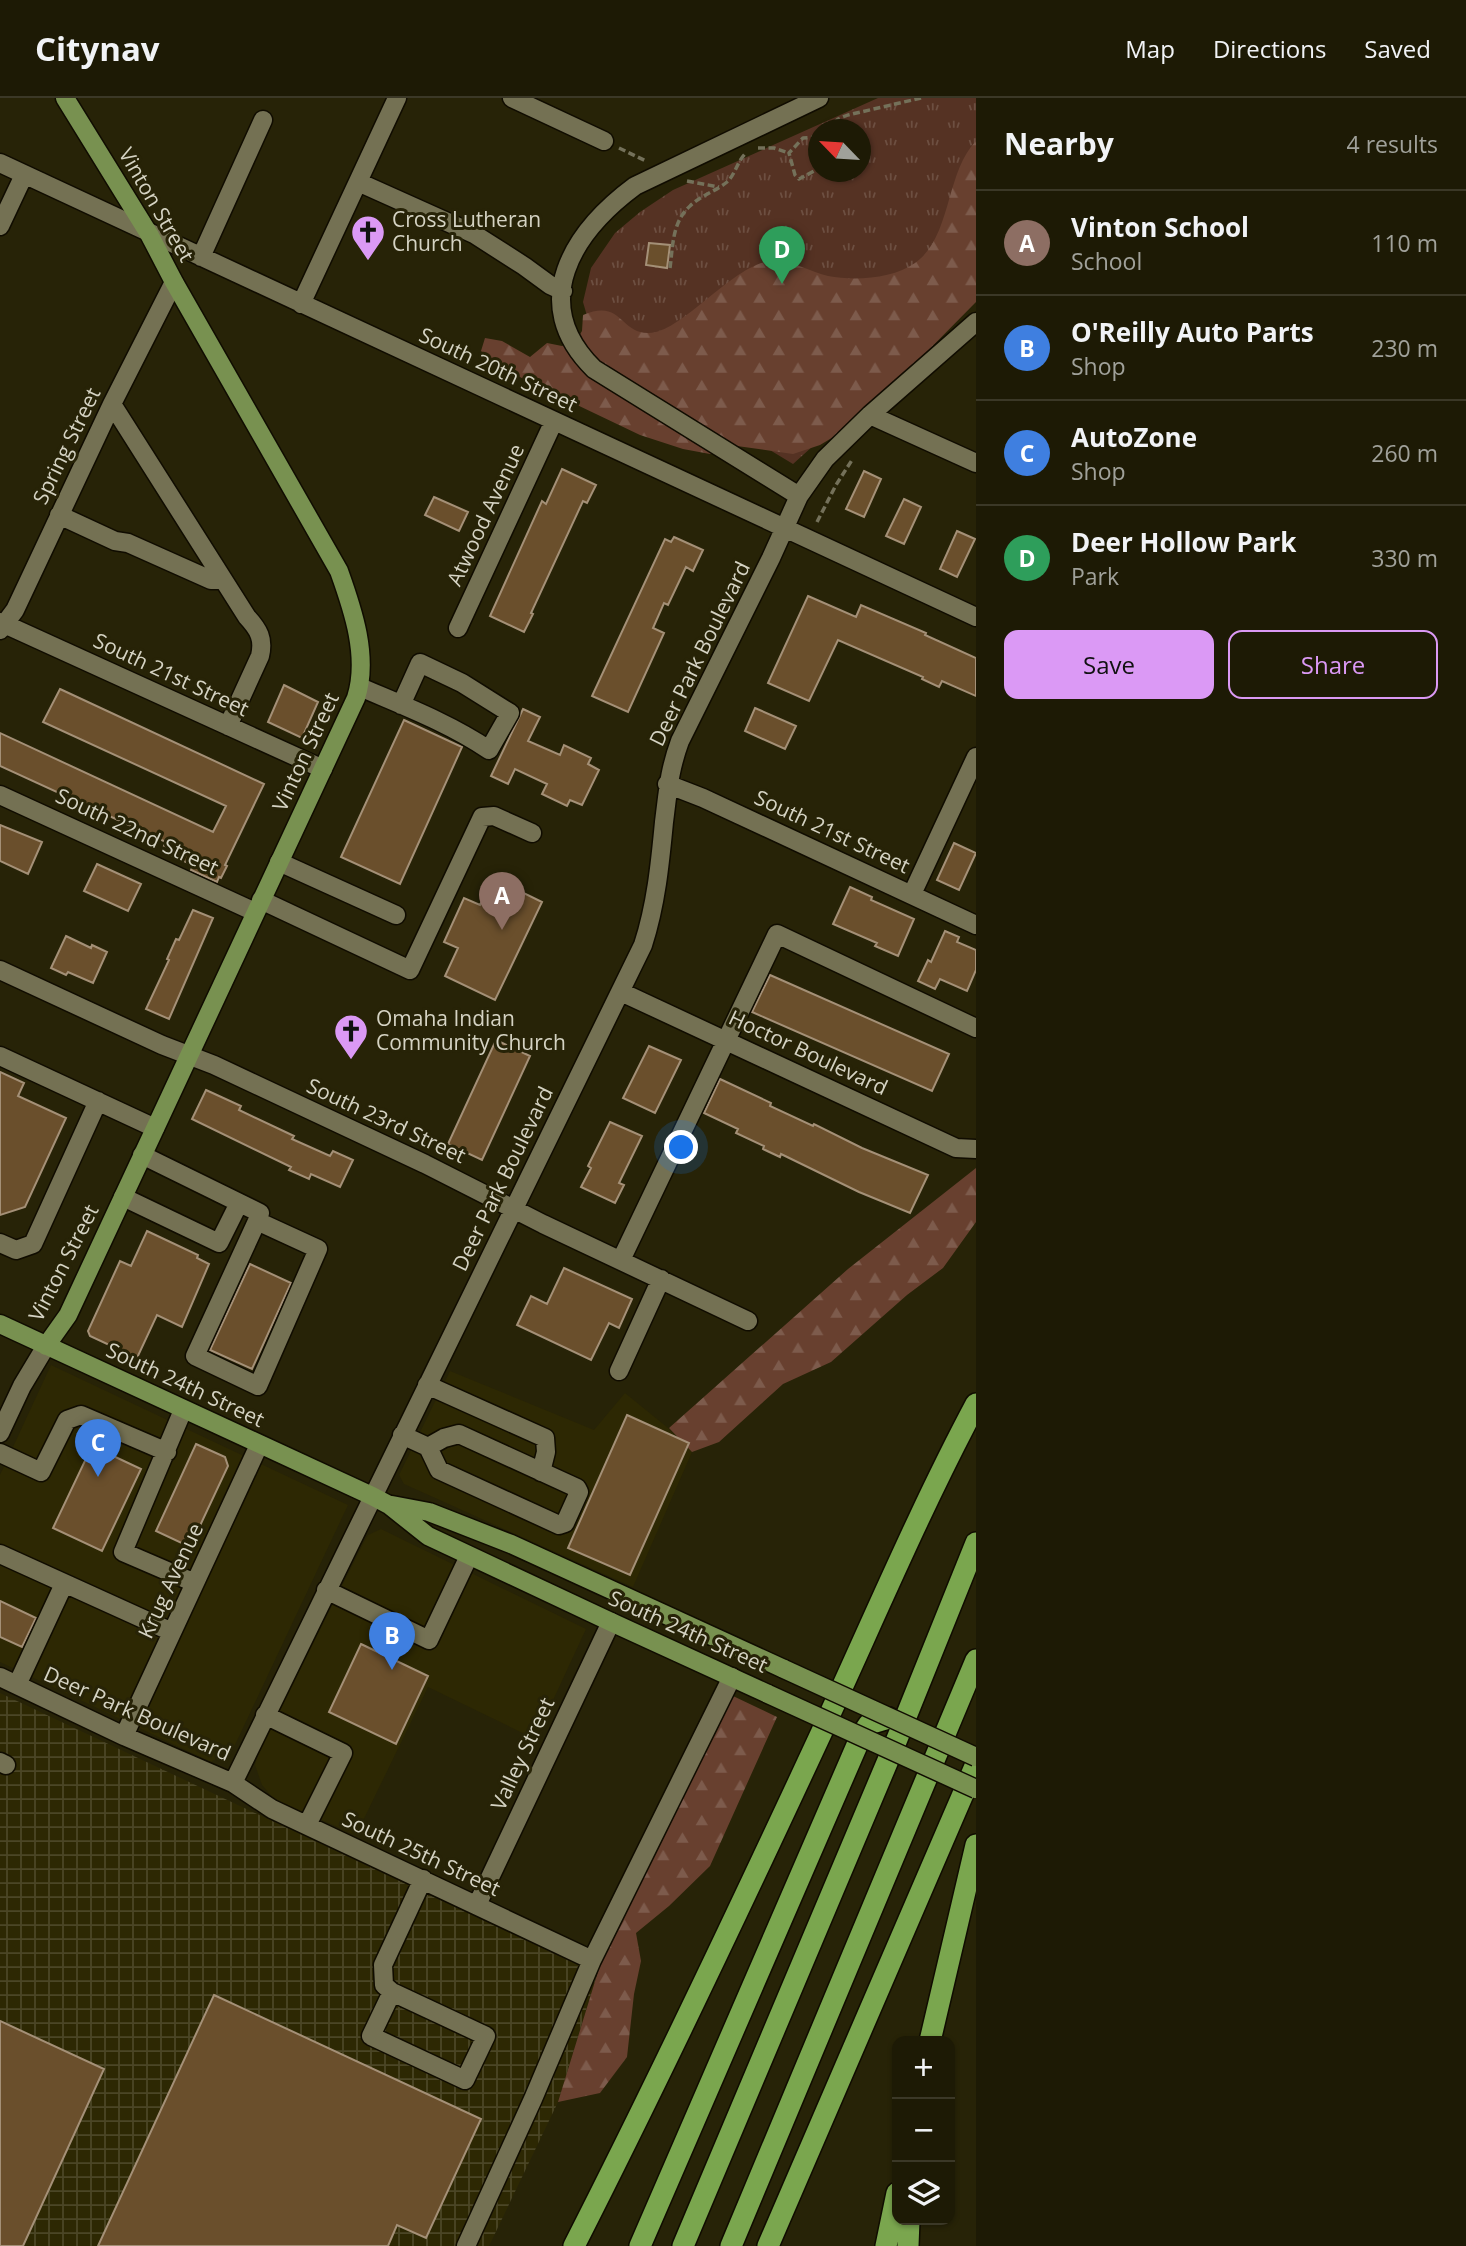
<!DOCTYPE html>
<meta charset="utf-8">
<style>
:root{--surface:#1d1a05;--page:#2a2713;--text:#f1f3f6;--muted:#a0a19a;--line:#3b3827;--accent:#db99f5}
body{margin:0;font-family:"Open Sans",sans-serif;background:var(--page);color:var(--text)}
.controls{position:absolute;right:21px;bottom:21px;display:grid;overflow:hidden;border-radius:14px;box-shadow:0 2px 5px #0004}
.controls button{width:63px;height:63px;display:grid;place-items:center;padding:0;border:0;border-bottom:2px solid var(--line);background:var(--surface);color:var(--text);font:35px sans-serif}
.compass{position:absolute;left:808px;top:21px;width:63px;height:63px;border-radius:50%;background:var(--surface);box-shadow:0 2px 5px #0004;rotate:295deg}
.you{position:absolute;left:682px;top:1050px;width:24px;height:24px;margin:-18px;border:5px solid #fff;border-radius:50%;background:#1a73e8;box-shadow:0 0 0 10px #1a73e833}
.badge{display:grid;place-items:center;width:46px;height:46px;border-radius:50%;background:var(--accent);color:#fff;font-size:23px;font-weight:700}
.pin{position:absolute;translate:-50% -58px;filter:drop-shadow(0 2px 4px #0008)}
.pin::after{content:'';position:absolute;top:37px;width:24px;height:21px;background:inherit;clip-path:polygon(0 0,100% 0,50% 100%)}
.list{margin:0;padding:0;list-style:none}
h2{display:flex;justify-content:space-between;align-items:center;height:91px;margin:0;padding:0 28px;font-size:30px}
h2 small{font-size:23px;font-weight:400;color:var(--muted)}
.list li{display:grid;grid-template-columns:46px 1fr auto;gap:21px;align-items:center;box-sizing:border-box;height:105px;padding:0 28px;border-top:2px solid var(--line)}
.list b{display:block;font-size:26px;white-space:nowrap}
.list p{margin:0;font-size:23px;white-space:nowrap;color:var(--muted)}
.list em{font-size:23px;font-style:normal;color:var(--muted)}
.actions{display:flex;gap:14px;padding:21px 28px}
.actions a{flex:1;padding:16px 0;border:2px solid var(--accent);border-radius:14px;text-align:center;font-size:24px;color:var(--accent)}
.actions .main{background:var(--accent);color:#111}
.icon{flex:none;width:38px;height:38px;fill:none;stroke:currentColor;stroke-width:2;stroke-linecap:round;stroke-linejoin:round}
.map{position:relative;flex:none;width:976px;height:2148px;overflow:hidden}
header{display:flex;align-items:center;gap:42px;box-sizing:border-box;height:98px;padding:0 35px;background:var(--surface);border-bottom:2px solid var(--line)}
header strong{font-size:33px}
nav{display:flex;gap:38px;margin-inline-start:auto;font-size:24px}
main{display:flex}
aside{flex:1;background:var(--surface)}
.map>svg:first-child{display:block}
.built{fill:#2d2803}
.industrial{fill:url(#industrial-grid)}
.grass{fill:url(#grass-tufts);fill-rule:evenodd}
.forest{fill:url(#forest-firs)}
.building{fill:#6a4f2c;stroke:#a49077;stroke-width:2}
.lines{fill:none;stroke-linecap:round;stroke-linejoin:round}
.minor-casing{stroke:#100c00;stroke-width:21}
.major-casing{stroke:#100c00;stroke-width:21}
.highway-casing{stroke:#100c00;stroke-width:24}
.path{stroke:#74715a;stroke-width:3.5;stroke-dasharray:7 3.5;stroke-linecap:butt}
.minor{stroke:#747153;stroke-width:18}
.major{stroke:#789150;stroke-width:18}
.highway{stroke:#7aa64e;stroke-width:21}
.major-bridge-casing{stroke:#100c00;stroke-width:21;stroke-linecap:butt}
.major-bridge{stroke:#789150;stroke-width:18}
.labels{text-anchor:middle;stroke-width:6;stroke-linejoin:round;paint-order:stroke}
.street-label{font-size:21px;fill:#d5d3c3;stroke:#272307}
.poi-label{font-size:21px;fill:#d5d3c3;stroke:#272307;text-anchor:start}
</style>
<header>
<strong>Citynav</strong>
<nav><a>Map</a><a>Directions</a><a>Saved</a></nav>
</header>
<main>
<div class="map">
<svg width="976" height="2148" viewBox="0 0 976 2148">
<defs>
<pattern id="industrial-grid" width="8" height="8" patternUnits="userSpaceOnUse" patternTransform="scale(1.75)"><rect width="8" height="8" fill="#2d2803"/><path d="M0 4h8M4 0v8" fill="none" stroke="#4b4626"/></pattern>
<pattern id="grass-tufts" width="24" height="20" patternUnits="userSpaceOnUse" patternTransform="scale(1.75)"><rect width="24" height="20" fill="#553223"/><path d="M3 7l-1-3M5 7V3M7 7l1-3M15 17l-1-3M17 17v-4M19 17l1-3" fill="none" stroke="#6d4f41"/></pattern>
<pattern id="forest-firs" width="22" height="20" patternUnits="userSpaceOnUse" patternTransform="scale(1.75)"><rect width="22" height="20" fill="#68402f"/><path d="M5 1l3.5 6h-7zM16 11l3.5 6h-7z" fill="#7d5b4c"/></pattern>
</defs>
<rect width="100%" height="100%" fill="#272307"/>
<path class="built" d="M 51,1267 L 348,1407 L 234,1649 L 211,1664 L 0,1564 L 0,1377 Z
M 450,1273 L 594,1332 L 625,1295 L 668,1330 L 692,1354 L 633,1489 L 404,1386 L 399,1377 Z
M 381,1431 L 586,1531 L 535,1641 L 428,1589 L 356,1737 L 274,1701 L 262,1687 L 255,1667 L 259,1653 L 364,1444 L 368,1437 Z"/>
<path class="industrial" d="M 0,1595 L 597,1876 L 558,2004 L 489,2148 L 0,2148 Z"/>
<path class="grass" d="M 878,0 L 976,0 L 976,201 L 793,366 L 609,255 L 592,235 L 583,204 L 591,170 L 615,135 L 640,114 L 673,92 ZM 818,32 L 860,32 L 860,74 L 818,74 Z"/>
<path class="forest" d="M 976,43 L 976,204 L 896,285 L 845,332 L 820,347 L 793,356 L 737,348 L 710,356 L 683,351 L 640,337 L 529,284 L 494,265 L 481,253 L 485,240 L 502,243 L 530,259 L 547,245 L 562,248 L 576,243 L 582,233 L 583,217 C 622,200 620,236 649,235 C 682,235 732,167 771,163 C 790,161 810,174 828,178 C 854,183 893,181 915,165 C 952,139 945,75 976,43 Z
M 976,1070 L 976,1124 L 943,1170 L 907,1197 L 831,1264 L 783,1286 L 719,1344 L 692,1354 L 669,1330 L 848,1171 Z
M 733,1598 L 777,1619 L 710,1768 L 669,1808 L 636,1835 L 641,1863 L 634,1896 L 627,1959 L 600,1995 L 558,2004 L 604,1854 Z"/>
<path class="building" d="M 649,145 L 670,147 L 667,170 L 646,167 Z
M 562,371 L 596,387 L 587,405 L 583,403 L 531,515 L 533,516 L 524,534 L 490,518 L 542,403 L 546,406 Z
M 864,373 L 881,381 L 864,419 L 846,411 Z
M 434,399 L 468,414 L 459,433 L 425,417 Z
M 904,401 L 921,409 L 904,446 L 886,438 Z
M 957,433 L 975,441 L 957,479 L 940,471 Z
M 674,439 L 703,452 L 693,473 L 686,469 L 668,507 L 664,505 L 653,530 L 664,535 L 628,614 L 592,598 L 665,441 L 671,444 Z
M 808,498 L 856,519 L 861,507 L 926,535 L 925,537 L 976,560 L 976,598 L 942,583 L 939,589 L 922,581 L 923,579 L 838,542 L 809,603 L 768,585 Z
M 284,587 L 318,604 L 302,640 L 268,624 Z
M 60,591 L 264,686 L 225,767 L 227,768 L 221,780 L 219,779 L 217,784 L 191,772 L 193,767 L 170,757 L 172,752 L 164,748 L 166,744 L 0,668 L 0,635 L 213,734 L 226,708 L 43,624 Z
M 755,610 L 796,628 L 785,651 L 745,633 Z
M 523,611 L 540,619 L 528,643 L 560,657 L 564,647 L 591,660 L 588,666 L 599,672 L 582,707 L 570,702 L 567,708 L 542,696 L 547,686 L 515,671 L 508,686 L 491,678 Z
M 404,622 L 462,649 L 400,786 L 341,759 Z
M 0,727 L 42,744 L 28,776 L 0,763 Z
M 954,745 L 976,755 L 959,792 L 937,782 Z
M 97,766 L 141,786 L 128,813 L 84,793 Z
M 493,780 L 542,804 L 495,902 L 445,878 L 458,850 L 444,844 L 464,800 L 480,807 Z
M 850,789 L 872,799 L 871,802 L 914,821 L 898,858 L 875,848 L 877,845 L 833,826 Z
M 193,812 L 213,820 L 169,921 L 146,911 L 169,862 L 167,861 L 176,841 L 179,842 Z
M 945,833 L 959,839 L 957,844 L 976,852 L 976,872 L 967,893 L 940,881 L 935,891 L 918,883 L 928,862 L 931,864 Z
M 66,838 L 91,850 L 92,847 L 107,854 L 93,885 L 68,874 L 66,877 L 51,870 Z
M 770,877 L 949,956 L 932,993 L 752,914 Z
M 496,942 L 530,958 L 482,1062 L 448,1046 Z
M 649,948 L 681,962 L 655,1015 L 623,1000 Z
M 0,974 L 24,985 L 18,998 L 66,1020 L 25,1109 L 0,1117 Z
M 720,981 L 771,1005 L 770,1008 L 813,1028 L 814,1026 L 862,1050 L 928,1077 L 910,1115 L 859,1094 L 781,1056 L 780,1059 L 763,1051 L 764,1048 L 736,1035 L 738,1031 L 704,1015 Z
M 206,992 L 241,1008 L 239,1012 L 294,1038 L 292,1041 L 330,1058 L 333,1053 L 353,1062 L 340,1089 L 311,1076 L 309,1081 L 289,1072 L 291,1069 L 192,1021 Z
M 610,1024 L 642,1038 L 619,1085 L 624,1087 L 615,1105 L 581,1089 L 591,1070 L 588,1068 Z
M 147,1133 L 198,1157 L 197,1160 L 209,1166 L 182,1229 L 157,1217 L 137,1260 L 90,1238 L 88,1233 L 120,1163 L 131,1168 Z
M 250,1166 L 291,1185 L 252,1271 L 210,1252 Z
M 564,1170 L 632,1201 L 619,1230 L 609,1225 L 591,1262 L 517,1227 L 531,1198 L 547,1206 Z
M 627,1317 L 689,1345 L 630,1477 L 568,1450 Z
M 196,1346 L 225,1359 L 228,1368 L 190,1449 L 156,1433 Z
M 92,1348 L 141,1371 L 102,1453 L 53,1430 Z
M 0,1503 L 36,1520 L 22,1549 L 0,1539 Z
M 361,1546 L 428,1578 L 396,1646 L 329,1614 Z
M 214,1897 L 481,2021 L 426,2140 L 397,2127 L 388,2148 L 98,2148 Z
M 0,1923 L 104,1971 L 23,2148 L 0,2148 Z"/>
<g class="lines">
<g class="minor-casing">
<path id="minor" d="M 512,0 L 604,43
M 0,65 L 976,519
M 358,84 L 474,136 L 524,168 L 550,187 L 563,193
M 0,128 L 24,77
M 201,159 L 263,22
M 301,206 L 397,0
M 112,306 L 247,519 C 259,532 264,541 260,558 L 228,628
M 870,317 L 976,365
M 799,398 L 594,271 C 527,205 573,134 635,88 L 819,0
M 59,417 L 115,443 L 128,445 L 211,482 L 223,482
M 0,524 L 323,671
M 458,530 L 554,323
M 0,532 L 15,512 L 112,306 L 174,184
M 360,589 C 404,608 449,625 489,652 L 510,615 L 462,585 L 420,565 L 401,607
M 667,686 L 703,700 L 976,827
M 0,697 L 255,814
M 279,764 L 396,817
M 912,796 L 976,659
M 261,802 L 410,872 L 482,719 L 494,718 L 532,735
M 0,872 L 162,947 L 214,967 L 425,1066 L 543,1126 L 748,1223
M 621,894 L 956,1050 L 976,1051
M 0,958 L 155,1030
M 142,1057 L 260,1115 L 257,1123 L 195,1258 L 258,1288 L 318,1151 L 257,1123
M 123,1099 L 219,1145 L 239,1105
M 0,1145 L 16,1152 L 33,1146 L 98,1003
M 621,1162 L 777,836 L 976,930
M 619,1273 L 661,1181
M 427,1287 L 545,1340 L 546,1354 L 541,1374
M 183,1312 L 123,1454 L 195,1485
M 0,1335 L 22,1288 L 46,1248
M 402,1337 L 428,1349 L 439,1372 L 559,1427 L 565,1425 L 579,1394 L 577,1390 L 459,1336 L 444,1340 L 428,1349
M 0,1355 L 41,1374 L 67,1322 L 81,1317 L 167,1354
M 0,1456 L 172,1534
M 326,1492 L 429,1542 L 469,1458
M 0,1579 L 124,1638 L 233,1685 L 272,1711 L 592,1862
M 17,1587 L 64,1486
M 265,1617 L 343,1655 L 307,1727
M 124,1638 L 259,1347
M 0,1664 L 6,1667
M 233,1685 L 643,847 C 656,807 660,766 664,724 C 668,693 669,673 680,643 L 771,460 L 799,398 L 825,361 L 870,317 L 976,224
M 477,1807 L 611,1524
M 392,1894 L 371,1938 L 465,1982 L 486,1938 L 392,1894 L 384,1887 L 383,1867 L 423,1781
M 466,2148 L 533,2001 L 592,1862 L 732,1579"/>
</g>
<g class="major-casing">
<path id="major" d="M 0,1226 L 372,1398 L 389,1407 L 428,1438 L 611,1524 L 768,1596
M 46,1248 L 68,1217 L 356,600 C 369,559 353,512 339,473 L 174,184 L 149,136 L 65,0
M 392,1407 L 429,1414 L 511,1446 L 784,1571"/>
</g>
<g class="highway-casing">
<path id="highway" d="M 930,1943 L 976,1747
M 574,2148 C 659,1981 739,1812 818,1642 C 870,1530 918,1415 976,1306
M 640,2148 L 861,1638 L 869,1626 L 889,1620
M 683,2148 L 897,1641 L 976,1445
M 731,2148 L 976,1562
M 768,2148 L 976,1666
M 886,2148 L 897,2095
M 908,2148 L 909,2122"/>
</g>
<path class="path" d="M 827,32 L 838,21 L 848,17 L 921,0
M 818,39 L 803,40 L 789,55 L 795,77 L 799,81 L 818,71
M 619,50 L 646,63
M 758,50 L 774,50 L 789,55
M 687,83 L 719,89
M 670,170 C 673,148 672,124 690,108 C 700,98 716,93 727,84 C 735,77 737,64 745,56
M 817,424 L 836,387 L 852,362"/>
<use href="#minor" class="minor"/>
<use href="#major" class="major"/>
<use href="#highway" class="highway"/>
<g class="major-bridge-casing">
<path id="major-bridge" d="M 784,1571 L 976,1659
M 768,1596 L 976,1691"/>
</g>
<use href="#major-bridge" class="major-bridge"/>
</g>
<defs>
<g id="church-pin" transform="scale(1.75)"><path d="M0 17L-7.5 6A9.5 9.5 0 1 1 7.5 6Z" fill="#db99f5" stroke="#272307"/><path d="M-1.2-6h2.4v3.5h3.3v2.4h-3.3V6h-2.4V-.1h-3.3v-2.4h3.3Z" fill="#111"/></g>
</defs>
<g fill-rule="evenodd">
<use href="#church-pin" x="368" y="134"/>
<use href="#church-pin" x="351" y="933"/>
</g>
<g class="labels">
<g class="street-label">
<text transform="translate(156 107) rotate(60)" y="7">Vinton Street</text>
<text transform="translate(498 272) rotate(25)" y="7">South 20th Street</text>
<text transform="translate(67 348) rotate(-64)" y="7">Spring Street</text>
<text transform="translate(486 417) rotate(-65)" y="7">Atwood Avenue</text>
<text transform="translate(700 556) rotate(-64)" y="7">Deer Park Boulevard</text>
<text transform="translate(171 577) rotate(25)" y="7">South 21st Street</text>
<text transform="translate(306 654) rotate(-65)" y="7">Vinton Street</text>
<text transform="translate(137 734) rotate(25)" y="7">South 22nd Street</text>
<text transform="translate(832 734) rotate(25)" y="7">South 21st Street</text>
<text transform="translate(808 955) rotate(25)" y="7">Hoctor Boulevard</text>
<text transform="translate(386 1023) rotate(25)" y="7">South 23rd Street</text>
<text transform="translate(503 1081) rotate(-64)" y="7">Deer Park Boulevard</text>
<text transform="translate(64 1165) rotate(-63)" y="7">Vinton Street</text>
<text transform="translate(185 1287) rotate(25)" y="7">South 24th Street</text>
<text transform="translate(171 1483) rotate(-65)" y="7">Krug Avenue</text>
<text transform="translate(688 1534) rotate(24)" y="7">South 24th Street</text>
<text transform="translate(137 1616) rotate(24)" y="7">Deer Park Boulevard</text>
<text transform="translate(523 1656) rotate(-65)" y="7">Valley Street</text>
<text transform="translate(421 1756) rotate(25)" y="7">South 25th Street</text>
</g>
<g class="poi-label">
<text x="392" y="129">Cross Lutheran<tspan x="392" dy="24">Church</tspan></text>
<text x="376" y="928">Omaha Indian<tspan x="376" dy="24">Community Church</tspan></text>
</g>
</g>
</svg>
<div class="controls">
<button>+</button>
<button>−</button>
<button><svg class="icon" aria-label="layers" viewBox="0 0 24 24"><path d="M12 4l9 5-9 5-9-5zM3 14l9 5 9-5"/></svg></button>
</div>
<svg class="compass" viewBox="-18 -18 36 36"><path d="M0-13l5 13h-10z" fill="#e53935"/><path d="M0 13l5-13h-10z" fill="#a0a19a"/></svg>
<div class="you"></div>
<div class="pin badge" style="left:502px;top:832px;background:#8d6e63">A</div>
<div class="pin badge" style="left:392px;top:1572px;background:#3f7fe0">B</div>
<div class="pin badge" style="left:98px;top:1379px;background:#3f7fe0">C</div>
<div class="pin badge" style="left:782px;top:186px;background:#2e9e5b">D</div>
</div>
<aside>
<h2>Nearby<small>4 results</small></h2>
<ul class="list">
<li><span class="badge" style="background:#8d6e63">A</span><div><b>Vinton School</b><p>School</p></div><em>110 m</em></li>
<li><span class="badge" style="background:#3f7fe0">B</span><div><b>O'Reilly Auto Parts</b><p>Shop</p></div><em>230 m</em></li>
<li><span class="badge" style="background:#3f7fe0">C</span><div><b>AutoZone</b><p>Shop</p></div><em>260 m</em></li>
<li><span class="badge" style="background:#2e9e5b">D</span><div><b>Deer Hollow Park</b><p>Park</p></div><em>330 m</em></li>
</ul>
<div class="actions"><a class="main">Save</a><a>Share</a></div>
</aside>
</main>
